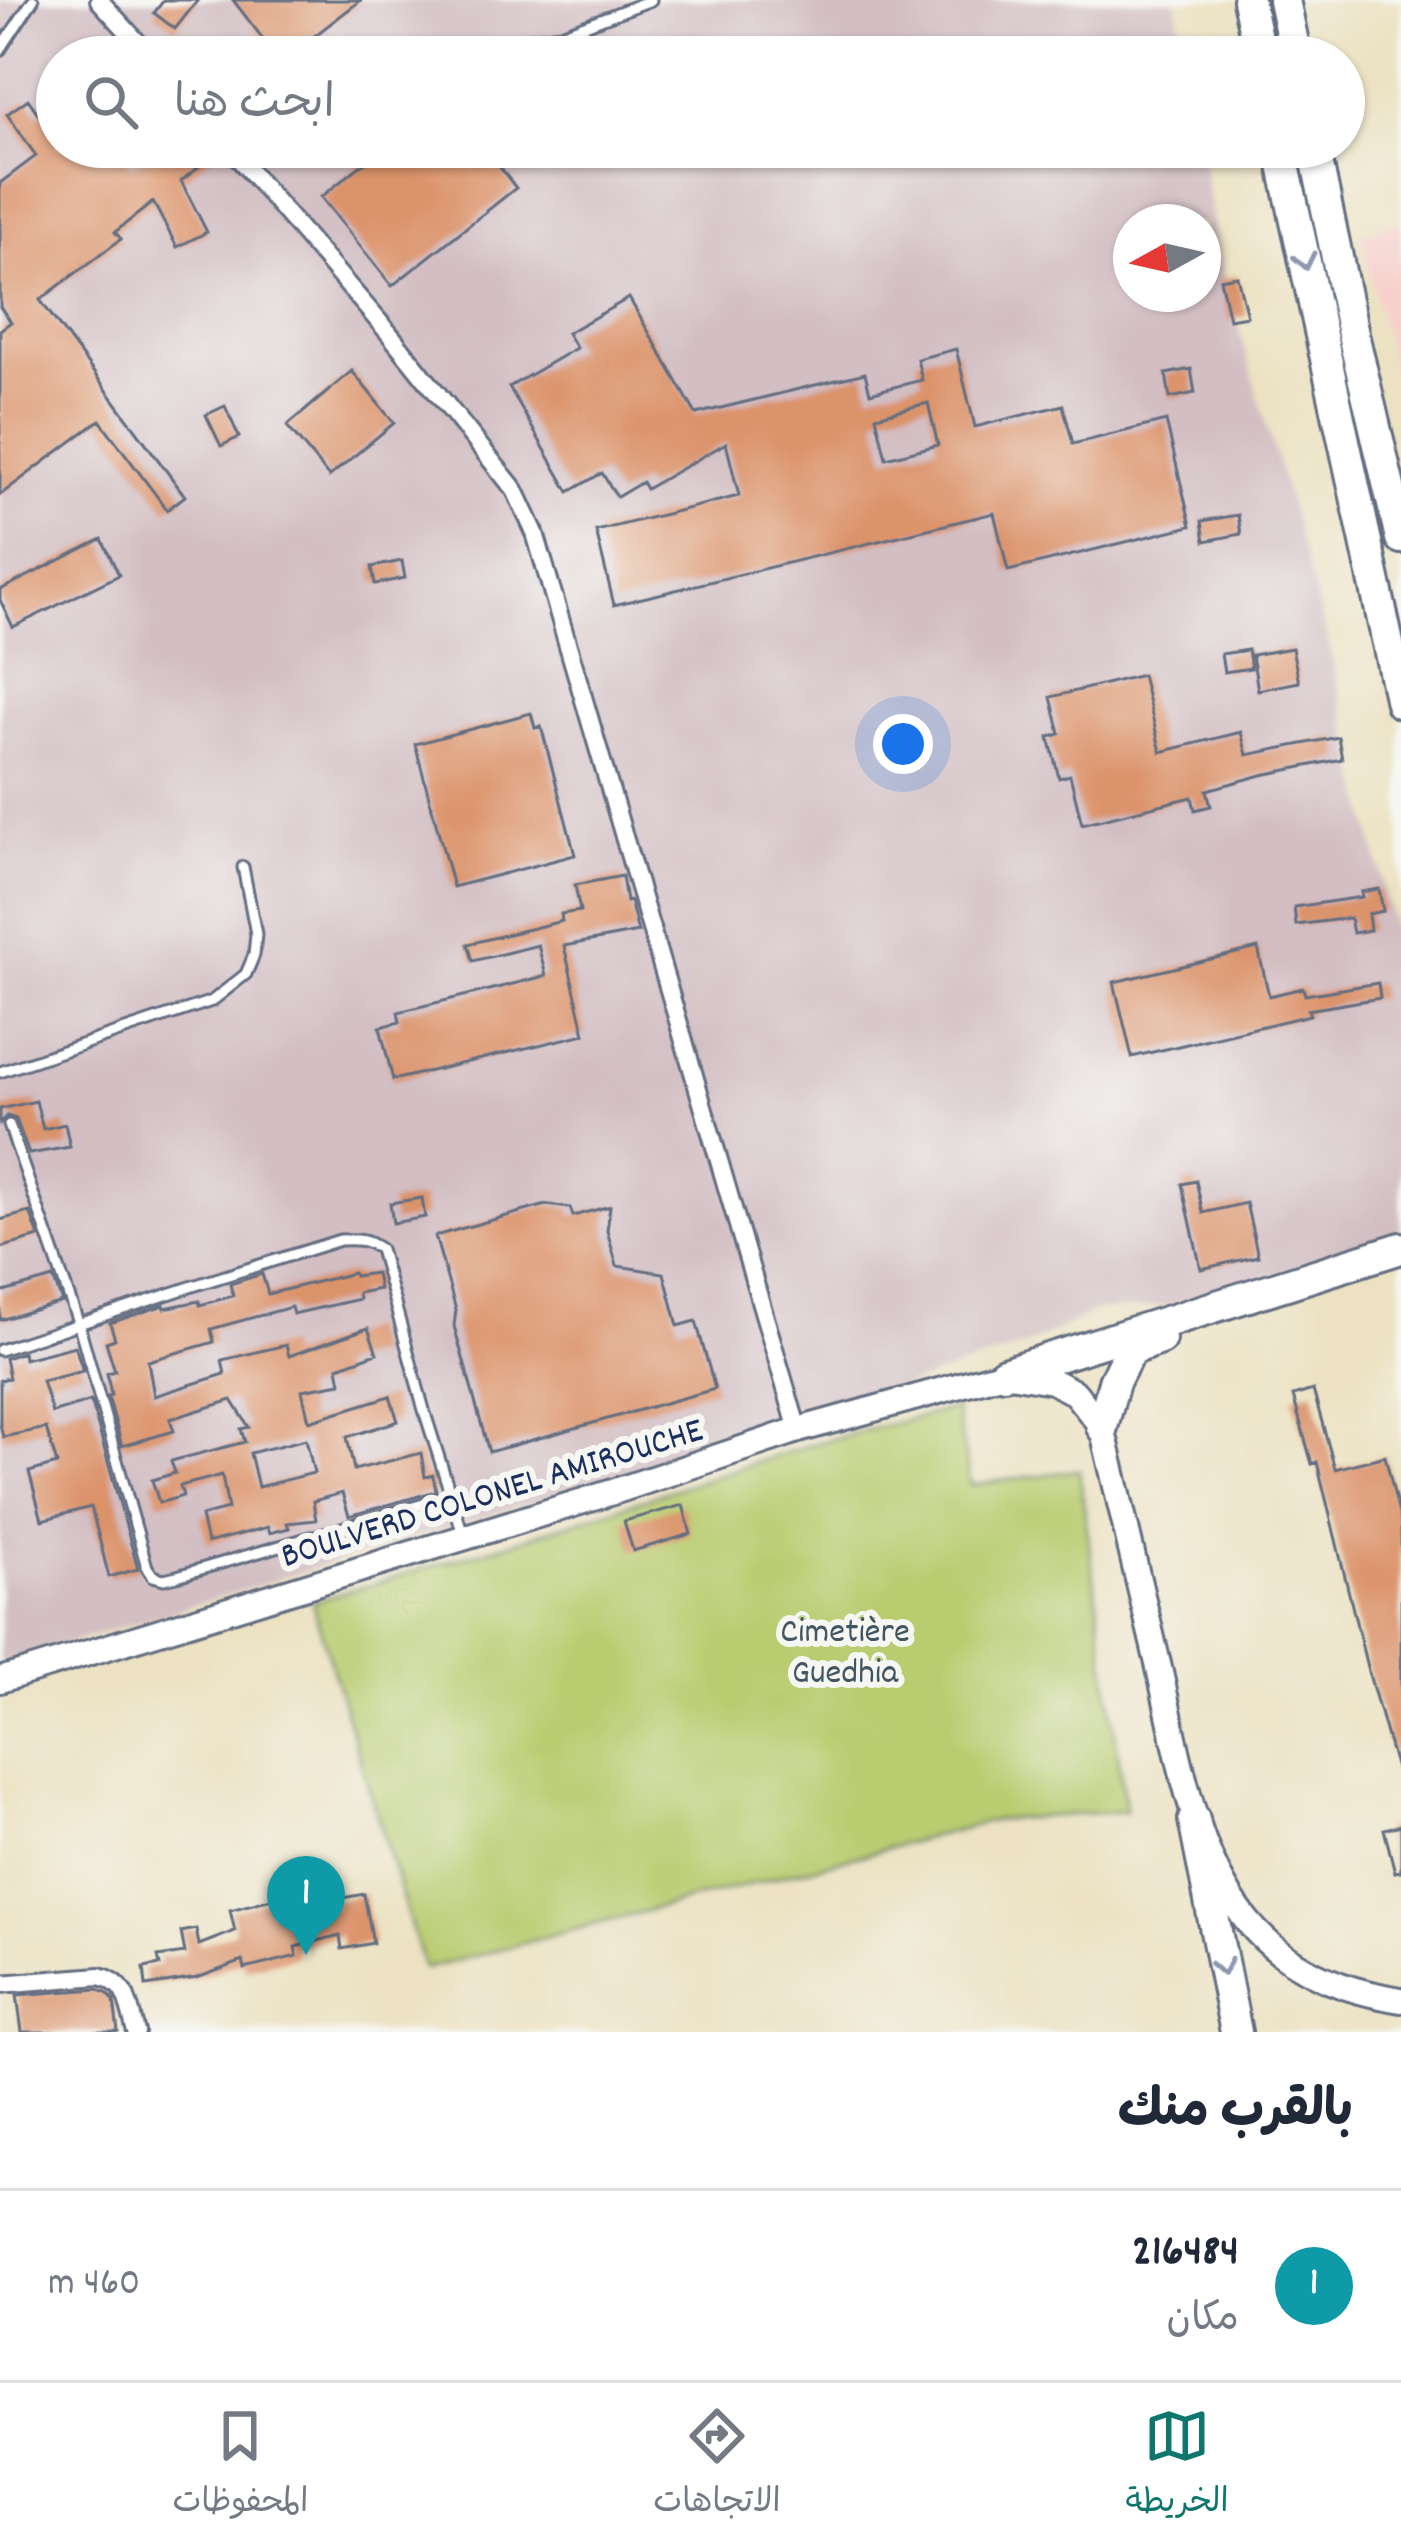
<!DOCTYPE html>
<html lang="ar">
<meta charset="utf-8">
<style>
:root{--surface:#fff;--page:#f2f2f3;--text:#1f2937;--muted:#747a83;--line:#e0e1e3;--accent:#0f766e}
body{margin:0;font-family:Dekko,"Playpen Sans Arabic",sans-serif;background:var(--page);color:var(--text);direction:rtl}
.compass{position:absolute;left:1113px;top:204px;width:108px;height:108px;border-radius:50%;background:var(--surface);box-shadow:0 3px 9px #0004;rotate:262deg}
.you{position:absolute;left:903px;top:744px;width:42px;height:42px;margin:-30px;border:9px solid #fff;border-radius:50%;background:#1a73e8;box-shadow:0 0 0 18px #1a73e833}
.badge{display:grid;place-items:center;width:78px;height:78px;border-radius:50%;background:var(--accent);color:#fff;font-size:39px;font-weight:700}
.pin{position:absolute;translate:-50% -99px;filter:drop-shadow(0 3px 6px #0008)}
.pin::after{content:'';position:absolute;top:63px;width:42px;height:36px;background:inherit;clip-path:polygon(0 0,100% 0,50% 100%)}
.list{margin:0;padding:0;list-style:none}
h2{display:flex;justify-content:space-between;align-items:center;height:156px;margin:0;padding:0 48px;font-size:51px}
h2 small{font-size:39px;font-weight:400;color:var(--muted)}
.list li{display:grid;grid-template-columns:78px 1fr auto;gap:36px;align-items:center;box-sizing:border-box;height:192px;padding:0 48px;border-top:3px solid var(--line)}
.list b{display:block;font-size:45px;white-space:nowrap}
.list p{margin:0;font-size:39px;white-space:nowrap;color:var(--muted)}
.list em{font-size:39px;font-style:normal;color:var(--muted)}
.icon{flex:none;width:66px;height:66px;fill:none;stroke:currentColor;stroke-width:2;stroke-linecap:round;stroke-linejoin:round}
.map{position:relative;flex:none;width:1401px;height:2032px;overflow:hidden;direction:ltr}
.search{position:absolute;background:var(--surface);box-shadow:0 3px 9px #0004;left:36px;right:36px;top:36px;height:132px;display:flex;align-items:center;gap:30px;box-sizing:border-box;padding:0 42px;border-radius:66px;color:var(--muted);font-size:45px}
.sheet{height:348px;background:var(--surface)}
nav{display:flex;justify-content:space-around;align-items:center;box-sizing:border-box;height:168px;border-top:3px solid var(--line);background:var(--surface);font-size:33px;color:var(--muted)}
nav a{display:grid;justify-items:center;gap:6px}
nav .on{color:var(--accent)}
.map>svg:first-child{display:block}
.built{fill:#f7d0cc}
.industrial{fill:#d2bec3;fill-rule:evenodd}
.green{fill:#b9cc6f;stroke:#6a7e66;stroke-width:3}
.building{fill:#db936a;fill-rule:evenodd}
.lines{fill:none;stroke-linecap:round;stroke-linejoin:round}
.lane-casing{stroke:#646e81;stroke-width:15}
.street-casing{stroke:#646e81;stroke-width:22}
.secondary-casing{stroke:#646e81;stroke-width:30}
.highway-casing{stroke:#646e81;stroke-width:36}
.lane{stroke:#fff;stroke-width:9}
.street{stroke:#fff;stroke-width:16}
.secondary{stroke:#fff;stroke-width:24}
.highway{stroke:#fff;stroke-width:30}
.oneway{stroke:#8d97ae}
.labels{text-anchor:middle;stroke-width:12;stroke-linejoin:round;paint-order:stroke}
.street-label{font-size:36px;fill:#1b2f5e;stroke:#f6f6f2}
.park-label{font-size:36px;fill:#425662;stroke:#f6f6f2}
</style>
<div class="map">
<svg width="1401" height="2032" viewBox="0 0 1401 2032">
<rect width="100%" height="100%" fill="#f6f6f2"/>
<filter id="ink" filterUnits="userSpaceOnUse"><feTurbulence type="fractalNoise" baseFrequency=".00833" numOctaves="2"/><feDisplacementMap in="SourceGraphic" scale="24" xChannelSelector="R" yChannelSelector="G"/><feConvolveMatrix kernelMatrix="1 2 1 2 8 2 1 2 1" color-interpolation-filters="sRGB"/></filter>
<filter id="wash" filterUnits="userSpaceOnUse"><feTurbulence type="fractalNoise" baseFrequency=".004" numOctaves="4" result="noise"/><feDisplacementMap in="SourceGraphic" scale="48" xChannelSelector="R" yChannelSelector="G"/><feGaussianBlur stdDeviation="2.7" result="paint"/><feColorMatrix in="noise" values="0 0 0 0 0 0 0 0 0 0 0 0 0 0 0 0 0 1.4 0 .05"/><feComposite in="paint" operator="in"/></filter>
<g filter="url(#wash)">
<rect width="100%" height="100%" fill="#ece2c2"/>
<path class="built" d="M 1401,221 L 1401,387 L 1397,387 L 1360,235 Z"/>
<path class="industrial" d="M 0,0 L 1176,0 L 1185,57 L 57,57 L 57,147 L 1200,147 L 1219,259 L 1325,630 L 1401,961 L 1401,1229 L 1382,1241 L 1172,1305 L 1096,1311 L 1027,1345 L 799,1421 L 0,1664 ZM 1131,222 L 1203,222 L 1203,294 L 1131,294 Z"/>
<path class="green" d="M 955,1408 L 971,1485 L 1079,1470 L 1126,1811 L 995,1820 L 424,1969 L 312,1602 L 510,1543 L 812,1444 Z"/>
<g id="blocks">
<path class="building" d="M 164,0 L 198,0 L 175,29 L 154,13 Z
M 233,0 L 361,0 L 287,57 L 277,57 Z
M 28,99 L 39,115 L 57,101 L 57,147 L 118,147 L 132,166 L 156,147 L 217,147 L 217,152 L 181,181 L 207,232 L 177,247 L 153,202 L 115,232 L 121,239 L 40,300 L 185,496 L 167,510 L 100,420 L 0,495 L 0,330 L 11,322 L 0,307 L 0,183 L 36,156 L 7,114 Z
M 384,147 L 470,147 L 480,159 L 488,152 L 516,188 L 392,286 L 321,197 Z
M 1237,276 L 1247,316 L 1229,319 L 1220,279 Z
M 629,298 L 696,414 L 865,373 L 870,393 L 922,380 L 917,359 L 956,349 L 975,427 L 1063,405 L 1073,444 L 1166,421 L 1191,526 L 1008,571 L 994,513 L 614,605 L 596,531 L 739,496 L 726,443 L 646,489 L 642,482 L 617,497 L 602,473 L 569,492 L 509,387 L 576,348 L 567,333 ZM 928,403 L 938,445 L 886,458 L 876,416 Z
M 1191,369 L 1195,393 L 1170,398 L 1166,374 Z
M 352,371 L 394,423 L 329,477 L 287,426 Z
M 225,406 L 239,437 L 221,446 L 206,415 Z
M 1238,515 L 1241,534 L 1205,541 L 1202,521 Z
M 102,539 L 119,575 L 13,627 L 0,600 L 0,590 Z
M 402,561 L 405,578 L 375,584 L 372,567 Z
M 1292,648 L 1299,682 L 1258,690 L 1252,655 Z
M 1248,650 L 1251,668 L 1224,672 L 1221,654 Z
M 1142,675 L 1161,752 L 1241,732 L 1247,755 L 1338,737 L 1342,759 L 1262,775 L 1207,790 L 1211,806 L 1195,810 L 1192,797 L 1082,824 L 1070,775 L 1059,778 L 1049,737 L 1060,734 L 1051,697 Z
M 531,713 L 535,728 L 541,726 L 575,855 L 453,887 L 415,744 Z
M 622,876 L 626,902 L 630,901 L 638,932 L 564,946 L 585,1034 L 393,1080 L 380,1027 L 400,1022 L 398,1012 L 546,976 L 538,945 L 473,961 L 468,944 L 562,921 L 561,914 L 580,911 L 575,885 Z
M 1379,889 L 1383,911 L 1368,914 L 1370,930 L 1353,933 L 1350,918 L 1296,925 L 1294,907 L 1362,897 L 1361,892 Z
M 1258,948 L 1269,996 L 1303,988 L 1305,995 L 1378,983 L 1380,998 L 1308,1010 L 1310,1015 L 1132,1057 L 1114,982 Z
M 36,1101 L 43,1129 L 65,1124 L 70,1147 L 29,1154 L 16,1119 L 7,1116 L 0,1123 L 0,1109 Z
M 1196,1181 L 1203,1213 L 1246,1203 L 1258,1256 L 1201,1269 L 1182,1184 Z
M 422,1198 L 425,1217 L 393,1223 L 390,1203 Z
M 546,1205 L 570,1208 L 573,1216 L 610,1206 L 607,1231 L 617,1266 L 664,1273 L 678,1326 L 696,1321 L 715,1389 L 489,1452 L 454,1326 L 456,1310 L 435,1236 Z
M 30,1212 L 39,1237 L 0,1248 L 0,1220 Z
M 353,1273 L 354,1276 L 376,1273 L 379,1289 L 358,1293 L 359,1299 L 293,1314 L 291,1307 L 211,1329 L 214,1342 L 148,1361 L 154,1396 L 225,1374 L 222,1360 L 286,1345 L 289,1356 L 368,1328 L 377,1353 L 338,1367 L 341,1383 L 302,1390 L 309,1421 L 390,1396 L 398,1421 L 347,1437 L 354,1470 L 421,1453 L 425,1477 L 433,1475 L 436,1491 L 349,1516 L 342,1493 L 313,1501 L 316,1520 L 287,1523 L 289,1528 L 270,1533 L 268,1527 L 207,1543 L 201,1516 L 228,1509 L 222,1475 L 180,1486 L 183,1496 L 159,1503 L 152,1480 L 175,1473 L 171,1461 L 245,1442 L 241,1429 L 249,1427 L 232,1400 L 170,1419 L 174,1431 L 122,1446 L 108,1396 L 111,1395 L 107,1373 L 115,1371 L 106,1342 L 115,1339 L 110,1323 L 164,1305 L 165,1308 L 199,1301 L 200,1305 L 233,1296 L 230,1284 L 262,1274 L 268,1294 ZM 306,1439 L 314,1473 L 258,1487 L 250,1453 Z
M 53,1278 L 62,1302 L 0,1320 L 0,1293 Z
M 75,1346 L 83,1371 L 42,1381 L 52,1413 L 91,1401 L 138,1569 L 109,1577 L 91,1507 L 42,1520 L 29,1472 L 57,1464 L 46,1428 L 3,1437 L 0,1424 L 0,1380 L 9,1378 L 5,1358 L 23,1352 L 24,1359 Z
M 1313,1390 L 1335,1469 L 1385,1456 L 1401,1522 L 1401,1768 L 1396,1769 L 1367,1667 L 1317,1462 L 1312,1464 L 1293,1396 Z
M 683,1505 L 691,1534 L 633,1551 L 624,1521 Z
M 1401,1825 L 1401,1871 L 1395,1872 L 1384,1829 Z
M 364,1894 L 373,1943 L 342,1949 L 340,1935 L 295,1947 L 297,1956 L 245,1969 L 243,1961 L 197,1978 L 146,1986 L 144,1968 L 160,1965 L 158,1957 L 185,1953 L 181,1932 L 196,1929 L 199,1945 L 235,1931 L 230,1910 L 275,1898 L 279,1914 L 293,1910 L 294,1917 L 334,1906 L 333,1900 Z
M 98,1989 L 108,1994 L 114,2001 L 118,2032 L 22,2032 L 17,1995 Z"/>
</g>
</g>
<g filter="url(#ink)">
<use href="#blocks" fill-opacity="0" stroke="#646e81" stroke-width="3"/>
<g class="lines">
<g class="lane-casing">
<path id="lane" d="M 522,39 L 561,34 L 651,0
M 0,50 L 33,0
M 0,1072 L 212,1001 L 246,974 L 254,955 L 256,934 L 243,867
M 9,1125 L 79,1325 L 147,1567 L 153,1576 L 164,1579 L 177,1576 L 451,1496
M 0,1350 L 196,1285 L 340,1240 C 357,1239 366,1239 380,1249 L 424,1410 L 464,1537"/>
</g>
<g class="street-casing">
<path id="street" d="M 99,0 L 151,57
M 229,147 L 388,332 L 515,490 L 535,533 L 798,1430
M 0,1984 L 100,1976 C 129,1983 128,2006 136,2032"/>
</g>
<g class="secondary-casing">
<path id="secondary" d="M 0,1680 L 616,1491 L 798,1430 L 1004,1373 L 1052,1381 L 1075,1393 L 1102,1427 C 1121,1507 1140,1587 1159,1668 C 1178,1752 1195,1866 1256,1931 C 1295,1973 1346,1991 1401,2000"/>
</g>
<g class="highway-casing">
<path id="highway" d="M 1248,0 L 1260,57
M 1284,0 L 1296,57
M 1280,147 L 1401,703
M 1314,147 L 1353,334 L 1401,538
M 1004,1373 L 1401,1248
M 1102,1427 L 1114,1382 L 1130,1350 L 1160,1339
M 1194,1820 L 1236,2032"/>
</g>
<use href="#lane" class="lane"/>
<use href="#street" class="street"/>
<use href="#secondary" class="secondary"/>
<use href="#highway" class="highway"/>
</g>
<defs><path id="oneway-chevron" d="M-2-3.5L2.5 0L-2 3.5" fill="none" stroke-width="1.6" stroke-linecap="round" stroke-linejoin="round" transform="scale(3)"/></defs>
<g class="oneway">
<use href="#oneway-chevron" transform="translate(1305 261) rotate(78)"/>
<use href="#oneway-chevron" transform="translate(1222 1967) rotate(79)"/>
</g>
</g>
<g class="labels">
<g class="street-label">
<text transform="translate(491 1490) rotate(-17)" y="13">BOULVERD COLONEL AMIROUCHE</text>
</g>
<g class="park-label">
<text x="845" y="1641">Cimetière<tspan x="845" dy="41">Guedhia</tspan></text>
</g>
</g>
</svg>
<svg class="compass" viewBox="-18 -18 36 36"><path d="M0-13l5 13h-10z" fill="#e53935"/><path d="M0 13l5-13h-10z" fill="#747a83"/></svg>
<div class="you"></div>
<div class="pin badge" style="left:306px;top:1955px;background:#0f9aa8">1</div>
<div class="search"><svg class="icon" aria-label="search" viewBox="0 0 24 24"><circle cx="10" cy="10" r="6"/><path d="M15 15l6 6"/></svg>ابحث هنا</div>
</div>
<section class="sheet">
<h2>بالقرب منك<small></small></h2>
<ul class="list">
<li><span class="badge" style="background:#0f9aa8">1</span><div><b>216484</b><p>مكان</p></div><em>460 m</em></li>
</ul>
</section>
<nav>
<a class="on"><svg class="icon" aria-label="map" viewBox="0 0 24 24"><path d="M3 6l6-2 6 2 6-2v14l-6 2-6-2-6 2zM9 4v14M15 6v14"/></svg>الخريطة</a>
<a><svg class="icon" aria-label="directions" viewBox="0 0 24 24"><path d="M12 3l9 9-9 9-9-9zM9 14v-3h6M13 9l2 2-2 2"/></svg>الاتجاهات</a>
<a><svg class="icon" aria-label="saved" viewBox="0 0 24 24"><path d="M7 4h10v16l-5-4-5 4z"/></svg>المحفوظات</a>
</nav>
